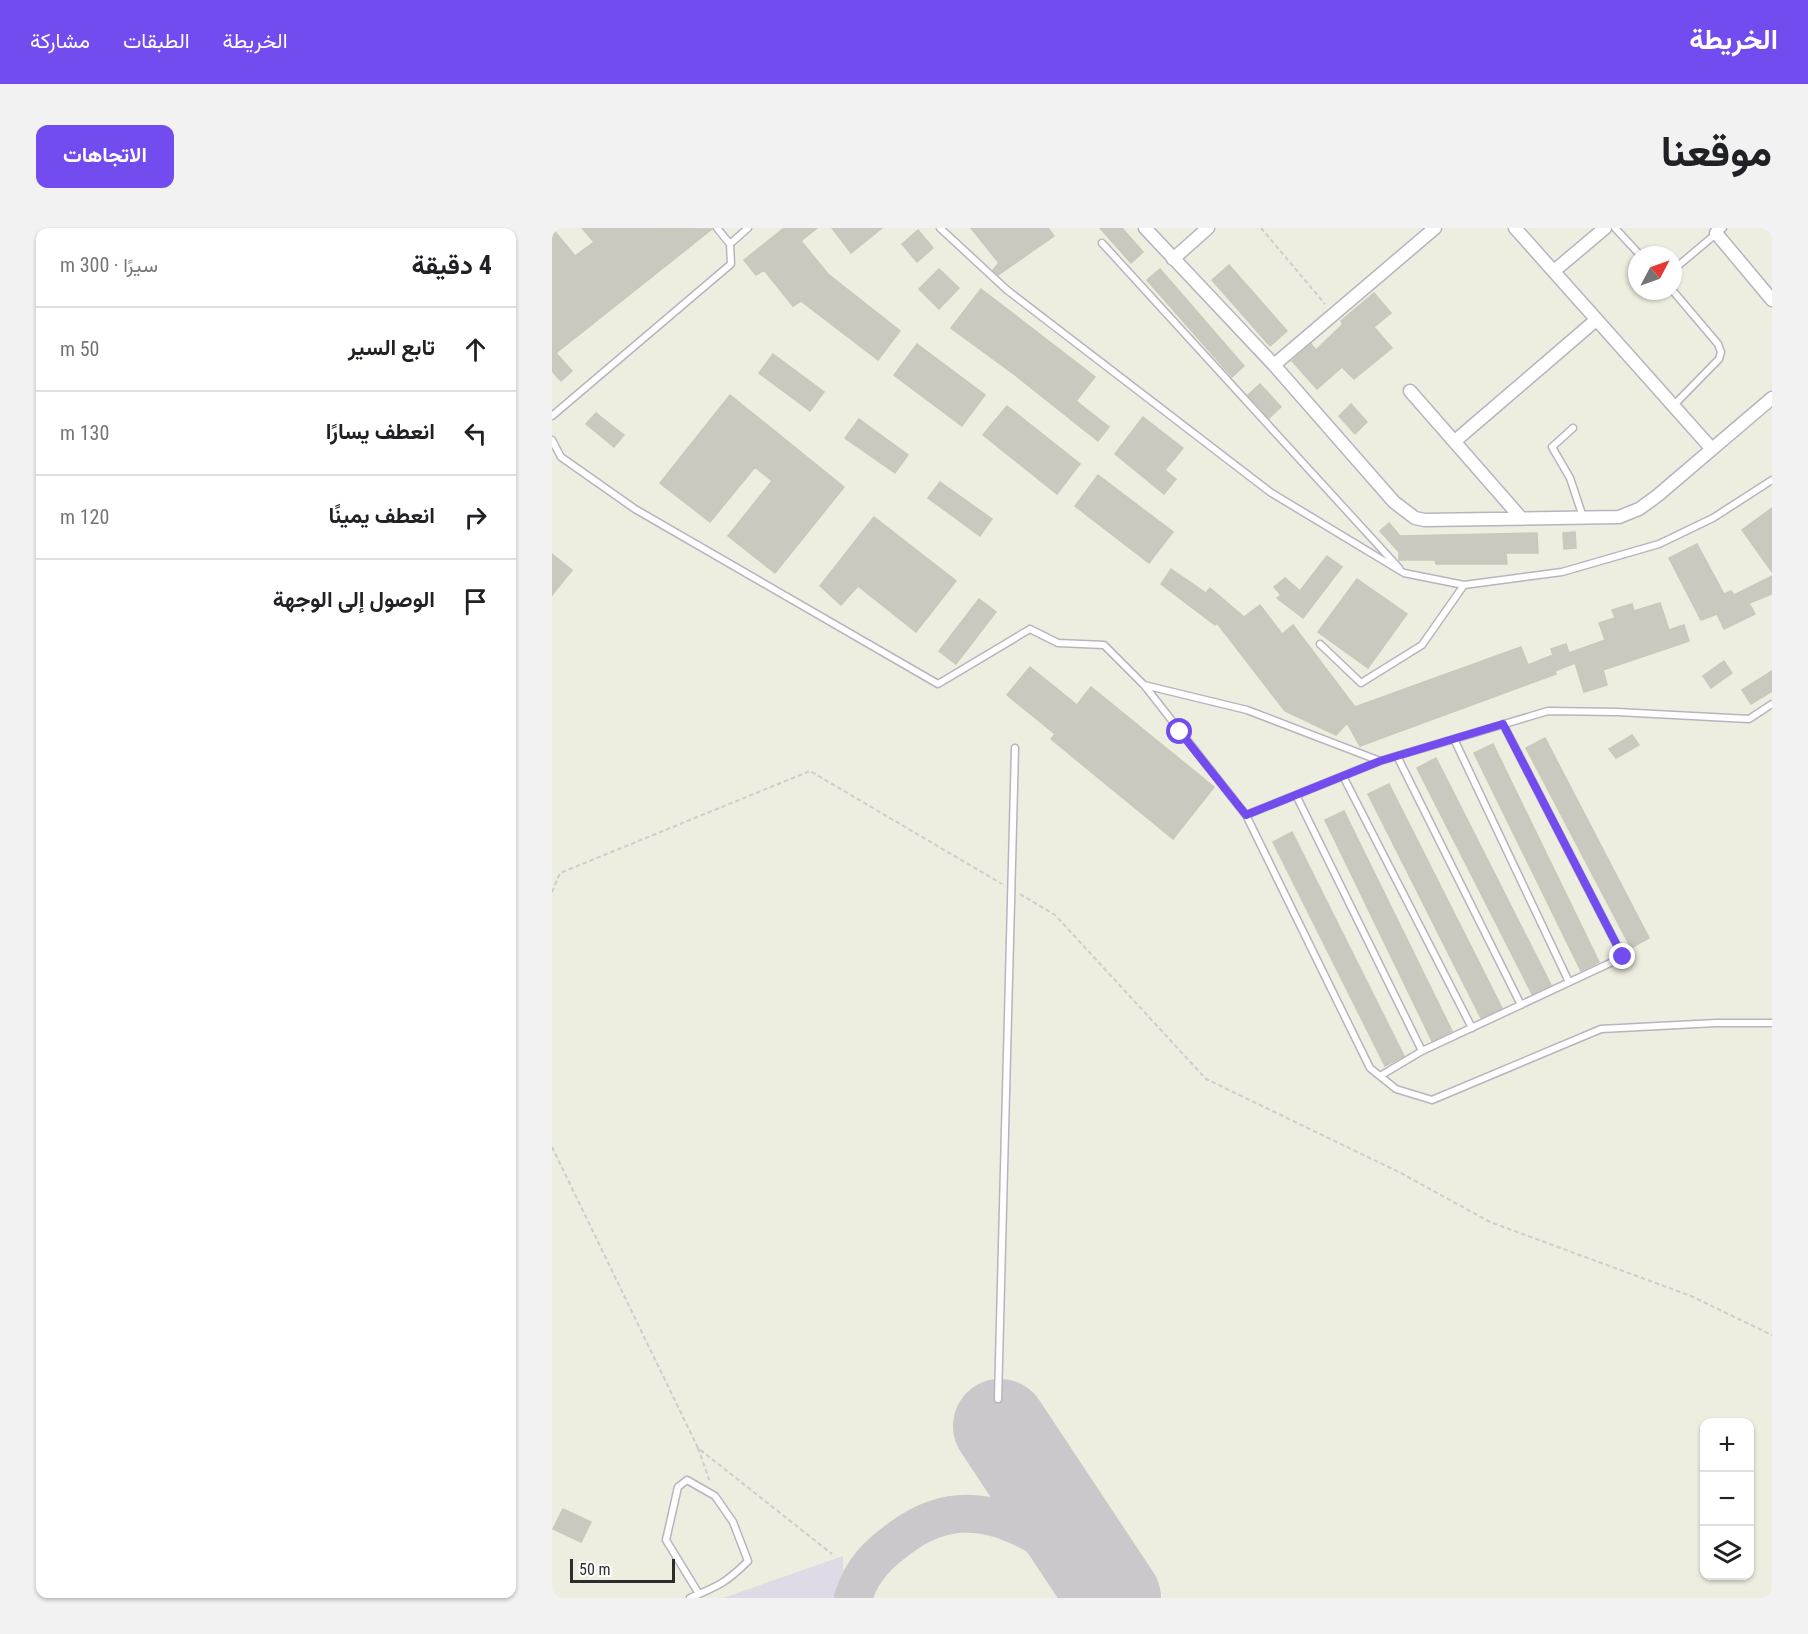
<!DOCTYPE html>
<html lang="ar">
<meta charset="utf-8">
<style>
:root{--surface:#fff;--page:#f2f2f2;--text:#202124;--muted:#757577;--line:#e0e0e0;--accent:#724cee}
body{margin:0;font-family:"Roboto Condensed",Vazirmatn,sans-serif;background:var(--page);color:var(--text);direction:rtl}
.controls{position:absolute;right:18px;bottom:18px;display:grid;overflow:hidden;border-radius:12px;box-shadow:0 2px 4px #0004}
.controls button{width:54px;height:54px;display:grid;place-items:center;padding:0;border:0;border-bottom:2px solid var(--line);background:var(--surface);color:var(--text);font:30px sans-serif}
.compass{position:absolute;left:1076px;top:18px;width:54px;height:54px;border-radius:50%;background:var(--surface);box-shadow:0 2px 4px #0004;rotate:49deg}
.scale{position:absolute;left:18px;bottom:15px;width:105px;box-sizing:border-box;padding-left:6px;border:3px solid #2d2d2d;border-top:0;font-size:16px;line-height:21px;white-space:nowrap;color:#2d2d2d;-webkit-text-stroke:4px #fff;paint-order:stroke}
.stop{position:absolute;width:18px;height:18px;margin:-14px;border:4px solid #724cee;border-radius:50%;background:#fff}
.stop.end{background:#724cee;border-color:#fff;box-shadow:0 2px 6px #0008}
.list{margin:0;padding:0;list-style:none}
h2{display:flex;justify-content:space-between;align-items:center;height:78px;margin:0;padding:0 24px;font-size:26px}
h2 small{font-size:20px;font-weight:400;color:var(--muted)}
.list li{display:grid;grid-template-columns:39px 1fr auto;gap:18px;align-items:center;box-sizing:border-box;height:84px;padding:0 24px;border-top:2px solid var(--line)}
.list b{display:block;font-size:22px;white-space:nowrap}
.list em{font-size:20px;font-style:normal;color:var(--muted)}
.icon{flex:none;width:33px;height:33px;fill:none;stroke:currentColor;stroke-width:2;stroke-linecap:round;stroke-linejoin:round}
.map{position:relative;flex:none;width:1220px;height:1370px;overflow:hidden;direction:ltr;border-radius:12px}
header{display:flex;align-items:center;gap:36px;box-sizing:border-box;height:84px;padding:0 30px;background:var(--accent);color:#fff}
header strong{font-size:28px}
nav{display:flex;gap:33px;margin-inline-start:auto;font-size:21px}
.intro{display:flex;align-items:center;justify-content:space-between;box-sizing:border-box;height:144px;padding:0 36px}
h1{margin:0;font-size:42px}
.button{padding:15px 27px;border-radius:12px;background:var(--accent);color:#fff;font-size:21px;font-weight:700}
main{display:flex;gap:36px;padding:0 36px}
aside{flex:1;background:var(--surface);border-radius:12px;box-shadow:0 2px 4px #0004}
.map>svg:first-child{display:block}
.airport{fill:#dedbe6}
.lines{fill:none;stroke-linecap:round;stroke-linejoin:round}
.taxiway{stroke:#cac8cb;stroke-width:38}
.runway{stroke:#cac8cb;stroke-width:94}
.building{fill:#c9c9c0;stroke:#c8c9ba;stroke-width:1.5}
.service-casing{stroke:#b7b4bf;stroke-width:9}
.minor-casing{stroke:#b7b4bf;stroke-width:15}
.path{stroke:#cdcdcd;stroke-width:2;stroke-dasharray:4.5 3;stroke-linecap:butt}
.service{stroke:#fff;stroke-width:6}
.minor{stroke:#fff;stroke-width:12}
.route{stroke:#724cee;stroke-width:8}
</style>
<header>
<strong>الخريطة</strong>
<nav><a>الخريطة</a><a>الطبقات</a><a>مشاركة</a></nav>
</header>
<div class="intro"><h1>موقعنا</h1><a class="button">الاتجاهات</a></div>
<main>
<div class="map">
<svg width="1220" height="1370" viewBox="0 0 1220 1370">
<rect width="100%" height="100%" fill="#edede0"/>
<path class="airport" d="M 291,1328 L 292,1370 L 171,1370 Z"/>
<g class="lines">
<path class="taxiway" d="M 301,1370 C 310,1341 327,1325 351,1308 C 430,1251 504,1315 562,1370"/>
<path class="runway" d="M 448,1198 L 562,1370"/>
</g>
<path class="building" d="M 0,0 L 23,28 L 42,14 L 30,0 L 160,1 L 4,125 L 20,143 L 9,153 L 0,143 Z
M 232,0 L 265,0 L 249,13 L 276,46 L 348,103 L 326,132 L 249,73 L 241,78 L 212,42 L 204,47 L 192,32 Z
M 280,0 L 330,0 L 299,25 Z
M 419,0 L 496,0 L 502,8 L 446,47 L 441,42 L 447,35 Z
M 548,0 L 570,0 L 591,24 L 579,35 Z
M 366,2 L 381,20 L 365,34 L 350,16 Z
M 677,37 L 735,103 L 718,118 L 660,52 Z
M 387,41 L 407,60 L 387,81 L 367,61 Z
M 608,41 L 692,138 L 680,149 L 595,52 Z
M 429,61 L 543,149 L 524,173 L 557,199 L 546,213 L 463,147 L 399,100 Z
M 822,65 L 839,85 L 822,99 L 840,120 L 802,151 L 790,139 L 765,161 L 740,133 L 759,116 L 764,122 L 791,96 L 789,93 Z
M 365,116 L 433,167 L 410,198 L 342,147 Z
M 221,126 L 272,164 L 258,183 L 207,145 Z
M 708,156 L 729,179 L 717,190 L 696,167 Z
M 178,167 L 292,259 L 223,345 L 176,308 L 220,253 L 203,239 L 158,294 L 108,255 Z
M 799,176 L 815,194 L 803,206 L 787,188 Z
M 455,178 L 528,236 L 505,266 L 431,207 Z
M 44,185 L 72,207 L 62,219 L 34,196 Z
M 591,189 L 631,220 L 613,242 L 624,251 L 612,266 L 563,226 Z
M 307,191 L 356,227 L 343,245 L 293,210 Z
M 546,247 L 621,304 L 597,335 L 523,278 Z
M 388,254 L 440,291 L 428,308 L 376,270 Z
M 1220,280 L 1220,344 L 1190,302 Z
M 322,289 L 404,353 L 364,404 L 306,358 L 289,377 L 268,358 Z
M 837,295 L 848,308 L 985,305 L 986,325 L 954,325 L 955,336 L 884,336 L 883,332 L 847,332 L 847,324 L 828,303 Z
M 1023,304 L 1024,320 L 1012,321 L 1011,305 Z
M 1145,316 L 1172,366 L 1179,363 L 1182,367 L 1220,348 L 1220,366 L 1197,375 L 1203,386 L 1172,401 L 1165,386 L 1149,392 L 1117,330 Z
M 0,326 L 20,342 L 0,367 Z
M 775,328 L 790,339 L 751,390 L 725,370 L 729,367 L 722,359 L 733,350 L 748,363 Z
M 619,341 L 654,365 L 658,360 L 692,389 L 708,377 L 730,406 L 741,397 L 803,479 L 969,419 L 976,437 L 1001,427 L 999,421 L 1014,416 L 1017,425 L 1053,412 L 1047,395 L 1063,390 L 1060,382 L 1080,376 L 1082,383 L 1108,375 L 1117,402 L 1132,397 L 1137,413 L 1051,442 L 1055,457 L 1032,464 L 1023,435 L 1003,443 L 1004,446 L 808,518 L 795,495 L 784,507 L 733,483 L 665,395 L 663,397 L 609,356 Z
M 805,351 L 855,386 L 816,440 L 766,404 Z
M 427,371 L 444,384 L 404,436 L 387,423 Z
M 1172,433 L 1180,445 L 1159,460 L 1151,448 Z
M 478,439 L 525,477 L 539,459 L 662,559 L 621,611 L 499,511 L 503,506 L 455,467 Z
M 1220,443 L 1220,463 L 1199,476 L 1190,462 Z
M 1080,507 L 1087,517 L 1064,530 L 1057,521 Z
M 993,510 L 1097,710 L 1079,720 L 974,520 Z
M 941,516 L 1047,734 L 1029,743 L 922,525 Z
M 884,530 L 999,757 L 980,766 L 865,540 Z
M 837,556 L 950,780 L 929,790 L 816,566 Z
M 792,583 L 900,803 L 880,813 L 773,592 Z
M 740,604 L 852,828 L 833,838 L 721,614 Z
M 11,1281 L 39,1294 L 29,1314 L 1,1301 Z"/>
<g class="lines">
<g class="service-casing">
<path id="service" d="M 388,0 L 455,62 L 718,264 L 852,345 L 912,357 L 1010,344 L 1107,316 L 1161,290 L 1220,252
M 1063,0 L 1088,27
M 550,15 L 847,340
M 178,16 L 196,0
M 1121,42 L 1171,0
M 1121,63 L 1166,116 L 1169,124 L 1167,131 L 1121,178
M 0,188 L 179,36 L 178,16 L 165,0
M 1021,200 L 1000,219 L 1018,250 L 1031,289
M 0,212 L 9,229 L 83,281 L 386,456 L 478,401 L 506,415 L 552,417 L 592,457 L 694,587 L 818,840 L 844,861 L 880,872 L 1049,801 L 1164,795 L 1220,795
M 768,416 L 809,455 L 870,417 L 912,357
M 592,457 L 695,482 L 828,533 L 996,483 L 1065,484 L 1197,491 L 1220,476
M 902,511 L 1017,754
M 845,528 L 969,777
M 791,548 L 920,800
M 744,567 L 870,823 L 828,848
M 694,587 L 828,533
M 870,823 L 1071,729 L 951,496
M 446,1171 L 463,520
M 138,1370 C 166,1358 174,1355 196,1333 L 181,1294 L 163,1268 L 135,1252 L 126,1259 L 114,1312 L 147,1366"/>
</g>
<g class="minor-casing">
<path id="minor" d="M 593,0 L 722,137 L 842,274 L 863,290 L 873,292 L 1067,289 L 1087,281 L 1105,268 L 1220,170
M 963,0 L 1159,220
M 1164,5 L 1220,72
M 621,31 L 656,0
M 1002,43 L 1053,0
M 722,137 L 883,0
M 858,163 L 970,291
M 903,213 L 1044,92"/>
</g>
<path class="path" d="M 709,0 L 773,76
M 0,664 L 8,645 L 258,543 L 450,656
M 468,666 L 503,687 L 654,851 L 847,944 L 938,994 L 1139,1068 L 1220,1107
M 0,919 L 146,1220 L 280,1326
M 146,1220 L 158,1254"/>
<use href="#service" class="service"/>
<use href="#minor" class="minor"/>
</g>
<g class="lines">
<path class="route" d="M 628,504 L 694,587 L 828,533 L 951,496 L 1071,729"/>
</g>
</svg>
<div class="controls">
<button>+</button>
<button>−</button>
<button><svg class="icon" aria-label="layers" viewBox="0 0 24 24"><path d="M12 4l9 5-9 5-9-5zM3 14l9 5 9-5"/></svg></button>
</div>
<svg class="compass" viewBox="-18 -18 36 36"><path d="M0-13l5 13h-10z" fill="#e53935"/><path d="M0 13l5-13h-10z" fill="#757577"/></svg>
<div class="scale">50 m</div>
<div class="stop" style="left:628px;top:504px"></div>
<div class="stop end" style="left:1071px;top:729px"></div>
</div>
<aside>
<h2>4 دقيقة<small>سيرًا · 300 m</small></h2>
<ul class="list">
<li><svg class="icon" aria-label="ahead" viewBox="0 0 24 24"><path d="M12 20V5M6 11l6-6 6 6"/></svg><div><b>تابع السير</b></div><em>50 m</em></li>
<li><svg class="icon" aria-label="left" viewBox="0 0 24 24"><path d="M17 20v-9H6M10 6l-5 5 5 5"/></svg><div><b>انعطف يسارًا</b></div><em>130 m</em></li>
<li><svg class="icon" aria-label="right" viewBox="0 0 24 24"><path d="M7 20v-9h11M14 6l5 5-5 5"/></svg><div><b>انعطف يمينًا</b></div><em>120 m</em></li>
<li><svg class="icon" aria-label="arrive" viewBox="0 0 24 24"><path d="M6 21V4h12l-3 4 3 4H6"/></svg><div><b>الوصول إلى الوجهة</b></div></li>
</ul>
</aside>
</main>
